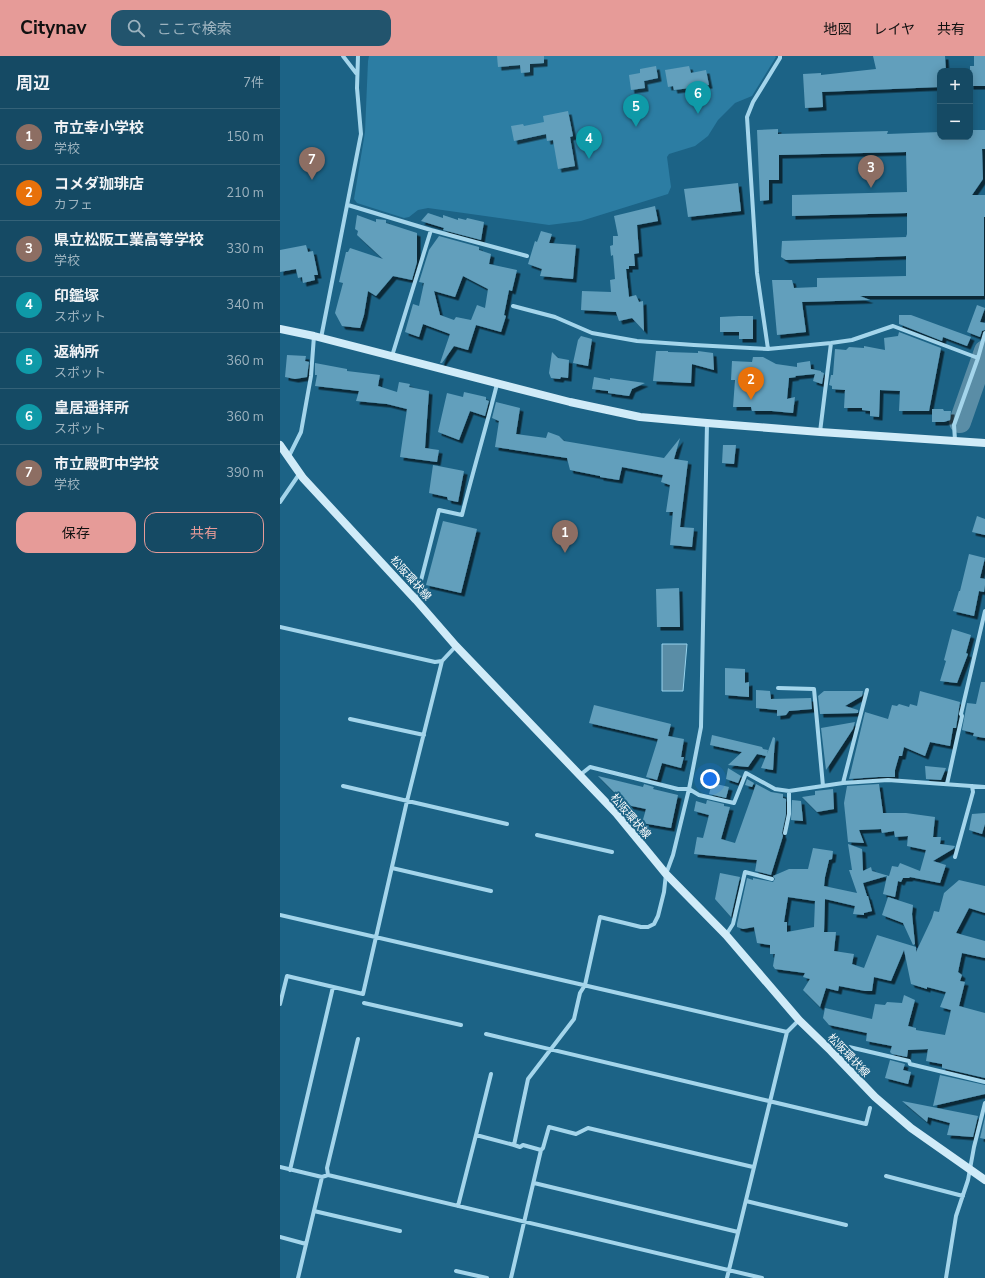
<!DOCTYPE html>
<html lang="ja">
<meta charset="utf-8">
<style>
:root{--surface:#154a64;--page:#22546d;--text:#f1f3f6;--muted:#9db3bf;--line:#346278;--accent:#e69b98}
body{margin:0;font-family:"Nunito Sans","Noto Sans JP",sans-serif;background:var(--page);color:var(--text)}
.controls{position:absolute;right:12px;top:12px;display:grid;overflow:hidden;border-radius:8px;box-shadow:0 2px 10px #0003}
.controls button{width:36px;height:36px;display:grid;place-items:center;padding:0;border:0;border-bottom:1px solid var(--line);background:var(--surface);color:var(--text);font:20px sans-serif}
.you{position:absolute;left:430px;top:723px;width:14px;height:14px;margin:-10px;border:3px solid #fff;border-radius:50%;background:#1a73e8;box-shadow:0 0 0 6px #1a73e833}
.badge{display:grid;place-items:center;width:26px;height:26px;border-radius:50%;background:var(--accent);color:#fff;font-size:13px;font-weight:700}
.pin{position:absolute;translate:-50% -33px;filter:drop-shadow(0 1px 2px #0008)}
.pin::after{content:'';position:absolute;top:21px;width:14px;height:12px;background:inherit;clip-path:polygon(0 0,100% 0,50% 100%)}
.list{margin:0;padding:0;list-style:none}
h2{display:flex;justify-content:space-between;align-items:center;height:52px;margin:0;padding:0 16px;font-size:17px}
h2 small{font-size:13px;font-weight:400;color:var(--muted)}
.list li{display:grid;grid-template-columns:26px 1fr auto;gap:12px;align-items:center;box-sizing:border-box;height:56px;padding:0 16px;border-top:1px solid var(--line)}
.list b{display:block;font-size:15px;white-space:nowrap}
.list p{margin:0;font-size:13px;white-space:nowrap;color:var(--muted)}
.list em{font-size:13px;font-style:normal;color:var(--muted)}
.actions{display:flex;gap:8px;padding:12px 16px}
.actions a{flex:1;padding:9px 0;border:1px solid var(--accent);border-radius:12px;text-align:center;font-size:14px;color:var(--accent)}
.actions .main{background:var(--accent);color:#111}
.icon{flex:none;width:22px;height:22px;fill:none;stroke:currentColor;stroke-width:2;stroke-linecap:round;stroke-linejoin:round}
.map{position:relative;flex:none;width:705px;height:1222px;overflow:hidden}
header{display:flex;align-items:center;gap:24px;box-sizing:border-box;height:56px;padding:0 20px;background:var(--accent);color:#111}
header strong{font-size:19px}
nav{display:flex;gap:22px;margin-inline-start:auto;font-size:14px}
.search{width:280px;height:36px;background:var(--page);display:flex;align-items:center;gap:10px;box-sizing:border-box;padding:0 14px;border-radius:12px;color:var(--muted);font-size:15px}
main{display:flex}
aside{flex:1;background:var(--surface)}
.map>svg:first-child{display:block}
.green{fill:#2c7da3}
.water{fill:#5a8da6;stroke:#97d3ed}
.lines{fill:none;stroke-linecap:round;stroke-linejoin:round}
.river{stroke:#5a8da6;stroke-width:22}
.building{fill:#629fbc;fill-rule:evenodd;filter:url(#shadow)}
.street{stroke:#a4d5eb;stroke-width:4}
.secondary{stroke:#d0ebf8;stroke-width:8}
.labels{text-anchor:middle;stroke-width:4;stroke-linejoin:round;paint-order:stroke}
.street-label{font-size:11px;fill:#fff;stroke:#1c6386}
</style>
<header>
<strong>Citynav</strong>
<div class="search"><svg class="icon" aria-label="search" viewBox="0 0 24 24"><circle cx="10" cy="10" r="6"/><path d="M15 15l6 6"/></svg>ここで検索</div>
<nav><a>地図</a><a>レイヤ</a><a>共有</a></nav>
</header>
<main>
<aside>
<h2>周辺<small>7件</small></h2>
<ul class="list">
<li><span class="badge" style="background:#8d6e63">1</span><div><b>市立幸小学校</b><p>学校</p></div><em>150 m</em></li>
<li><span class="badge" style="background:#e8710a">2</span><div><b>コメダ珈琲店</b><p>カフェ</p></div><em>210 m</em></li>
<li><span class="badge" style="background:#8d6e63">3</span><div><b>県立松阪工業高等学校</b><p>学校</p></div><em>330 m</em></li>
<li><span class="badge" style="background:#0f9aa8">4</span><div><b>印鑑塚</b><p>スポット</p></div><em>340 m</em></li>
<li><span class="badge" style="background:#0f9aa8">5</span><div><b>返納所</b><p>スポット</p></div><em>360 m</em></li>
<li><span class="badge" style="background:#0f9aa8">6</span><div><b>皇居遥拝所</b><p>スポット</p></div><em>360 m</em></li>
<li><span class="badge" style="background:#8d6e63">7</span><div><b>市立殿町中学校</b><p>学校</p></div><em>390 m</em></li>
</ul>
<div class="actions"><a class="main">保存</a><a>共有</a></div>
</aside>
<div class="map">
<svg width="705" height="1222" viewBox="0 0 705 1222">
<defs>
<filter id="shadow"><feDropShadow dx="3.5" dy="3.5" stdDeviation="0" flood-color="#0009"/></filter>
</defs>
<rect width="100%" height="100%" fill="#1c6386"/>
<path class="green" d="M 89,0 L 495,0 L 496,1 L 472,40 L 455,47 L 438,64 L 428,80 L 415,90 L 389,98 L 387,101 L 391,131 L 388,138 L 301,165 L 269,169 L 148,152 L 138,154 L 129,161 L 124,162 L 77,147 L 74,143 L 85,76 L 88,5 Z"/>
<path class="water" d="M 382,588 L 407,588 L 403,635 L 382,635 Z"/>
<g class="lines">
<path class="river" d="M 680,366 L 705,295"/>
</g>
<path class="building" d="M 217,0 L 264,0 L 264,7 L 250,8 L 250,16 L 241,17 L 240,9 L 218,11 Z
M 593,0 L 665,0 L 666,15 L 660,15 L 660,31 L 542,36 L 543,51 L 525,52 L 523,18 L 541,17 L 541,19 L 596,13 Z
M 694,0 L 705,0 L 705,30 L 690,30 L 690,10 L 694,10 Z
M 376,10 L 378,22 L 364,25 L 365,32 L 351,34 L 349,19 L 360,17 L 360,13 Z
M 409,10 L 411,17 L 426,14 L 429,29 L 421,30 L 422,34 L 410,36 L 410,32 L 394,34 L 393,30 L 388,31 L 385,14 Z
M 288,55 L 293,80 L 290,81 L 295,110 L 278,113 L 273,84 L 267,85 L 266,78 L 234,85 L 231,70 L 243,68 L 244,70 L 264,66 L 263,60 Z
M 498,73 L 498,78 L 608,75 L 607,78 L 660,76 L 660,81 L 690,81 L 690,74 L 705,74 L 705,93 L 702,93 L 703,123 L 692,139 L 705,139 L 705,161 L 704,161 L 704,240 L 580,240 L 590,244 L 522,246 L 526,276 L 497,279 L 492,224 L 512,224 L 514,232 L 537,231 L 537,222 L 626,220 L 626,200 L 506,204 L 501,201 L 502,185 L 626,181 L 627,178 L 627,157 L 512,160 L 512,139 L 627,136 L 626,96 L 499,99 L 499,124 L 489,124 L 489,144 L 480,145 L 477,74 Z
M 458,127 L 461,155 L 408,161 L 404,133 Z
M 375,150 L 378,165 L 357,169 L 359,197 L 354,198 L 355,210 L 349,210 L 349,213 L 346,213 L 349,241 L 356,239 L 359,246 L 363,245 L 364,275 L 352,262 L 339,265 L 336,256 L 301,254 L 302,235 L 331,236 L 330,224 L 335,223 L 333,199 L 331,200 L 330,190 L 333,189 L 333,180 L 338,180 L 334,160 Z
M 148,157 L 163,162 L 163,159 L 178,164 L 178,162 L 186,164 L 187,162 L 204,166 L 201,184 L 163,174 L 164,172 L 141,165 Z
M 77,159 L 96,166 L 96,163 L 106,164 L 106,167 L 137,177 L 137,206 L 132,224 L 113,220 L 96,240 L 88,235 L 84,259 L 80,272 L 62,270 L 55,257 L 63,227 L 59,226 L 66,196 L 68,196 L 70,192 L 103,203 L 77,179 L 78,175 L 75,173 Z
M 261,175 L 272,178 L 269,187 L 296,189 L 293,223 L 260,220 L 262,213 L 248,208 L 255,185 L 257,186 Z
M 159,180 L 199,191 L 199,194 L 211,198 L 209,208 L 237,214 L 232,235 L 229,234 L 224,259 L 226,260 L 221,276 L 196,269 L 188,294 L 174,290 L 162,307 L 160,307 L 170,278 L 143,268 L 139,281 L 125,276 L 133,248 L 139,250 L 144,227 L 139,226 L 149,194 ZM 183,220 L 208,233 L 205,252 L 197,249 L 191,264 L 176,261 L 174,264 L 160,259 L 154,235 L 175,241 Z
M 26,189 L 28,196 L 33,195 L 38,219 L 34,219 L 35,224 L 23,227 L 22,221 L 18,222 L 16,213 L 0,216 L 0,194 Z
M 697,249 L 705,252 L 700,266 L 705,267 L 705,274 L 702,275 L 700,281 L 687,276 Z
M 619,259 L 631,259 L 691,281 L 687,290 L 663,281 L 662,285 L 619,268 Z
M 459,260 L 473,260 L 473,283 L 459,283 L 459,276 L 440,276 L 440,261 Z
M 619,276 L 661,292 L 649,355 L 619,355 L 620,335 L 600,334 L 599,361 L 590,360 L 590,355 L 582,354 L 582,352 L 564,352 L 565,334 L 552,333 L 552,330 L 549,329 L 551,319 L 553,319 L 555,293 L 566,294 L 569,291 L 584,292 L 584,290 L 605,294 L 604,282 L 618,280 Z
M 301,280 L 312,283 L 308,310 L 293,307 L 298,284 Z
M 376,295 L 388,295 L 388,296 L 418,297 L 418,295 L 433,297 L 434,314 L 412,308 L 411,327 L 373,325 Z
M 272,296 L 278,302 L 289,304 L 288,322 L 281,321 L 280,323 L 271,322 L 269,317 Z
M 7,299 L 26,300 L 25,305 L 29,306 L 27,321 L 15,323 L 5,321 Z
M 473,301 L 483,301 L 496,308 L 517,311 L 517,307 L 530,305 L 531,313 L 541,315 L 541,316 L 544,317 L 542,328 L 533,325 L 535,318 L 515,320 L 516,321 L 509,322 L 507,343 L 515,341 L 513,357 L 492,355 L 472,355 L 471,351 L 453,351 L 455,324 L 451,324 L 452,305 L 472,306 Z
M 35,307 L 67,313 L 67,315 L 100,319 L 98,330 L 117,336 L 119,326 L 130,328 L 129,331 L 149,335 L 145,392 L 159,394 L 157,406 L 120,401 L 127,353 L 107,348 L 76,345 L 79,335 L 35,330 L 37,319 L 35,319 Z
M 314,321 L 330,324 L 330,322 L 365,327 L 352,333 L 349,340 L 328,337 L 328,335 L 312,333 Z
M 184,336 L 206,341 L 206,344 L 209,345 L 205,360 L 190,355 L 179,384 L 158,376 L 167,337 L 183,341 Z
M 216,346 L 240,352 L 236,378 L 266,382 L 268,376 L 279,380 L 284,385 L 384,402 L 400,382 L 394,403 L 408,405 L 400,471 L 414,472 L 412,491 L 390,489 L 393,456 L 386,456 L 390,429 L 381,426 L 383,419 L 342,411 L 339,424 L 320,421 L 320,420 L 290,414 L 287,402 L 215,391 L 219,365 L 212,362 Z
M 652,353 L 663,353 L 664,355 L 671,355 L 670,364 L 664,366 L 652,366 Z
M 443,389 L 456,389 L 454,408 L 442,407 Z
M 153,409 L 184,415 L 178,446 L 168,444 L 167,441 L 149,437 Z
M 697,460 L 705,463 L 705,479 L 692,476 Z
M 163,465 L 197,473 L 181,537 L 146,529 Z
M 689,498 L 705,502 L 700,522 L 705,523 L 705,529 L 704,536 L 699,535 L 694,560 L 673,555 L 679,535 L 680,535 Z
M 399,532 L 400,571 L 377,571 L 376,533 Z
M 672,573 L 691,579 L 686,597 L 688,598 L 677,627 L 660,625 L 666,605 L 664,604 Z
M 445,612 L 465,613 L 465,627 L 469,626 L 469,641 L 445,639 Z
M 701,626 L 705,626 L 705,682 L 693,680 L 694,677 L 682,674 L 687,647 L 696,648 Z
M 476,634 L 490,635 L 491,643 L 531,642 L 532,653 L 509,655 L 506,659 L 497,660 L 497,654 L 476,652 Z
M 544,635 L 583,635 L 582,640 L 565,650 L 578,654 L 578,657 L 540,658 L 538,640 Z
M 640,635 L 680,646 L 676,672 L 673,672 L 670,690 L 650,686 L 645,700 L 624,691 L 622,700 L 619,700 L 615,714 L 615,721 L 598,721 L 569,723 L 585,656 L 608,663 L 612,649 L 617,650 L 619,648 L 629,651 L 630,648 L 637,650 Z
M 314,649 L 391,668 L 388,680 L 404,683 L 401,701 L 404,701 L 401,712 L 382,707 L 377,724 L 366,721 L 378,683 L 309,667 Z
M 575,666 L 573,673 L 546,714 L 541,672 Z
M 432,679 L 482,691 L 483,693 L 488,694 L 487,698 L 493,681 L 495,682 L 493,714 L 481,712 L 486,700 L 477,698 L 468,711 L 448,709 L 462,696 L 430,689 Z
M 645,710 L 666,712 L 661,724 L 646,723 Z
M 448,712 L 461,720 L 458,727 L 446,723 Z
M 318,720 L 363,731 L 364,728 L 374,731 L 373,733 L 398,739 L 391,772 L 362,767 L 366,753 L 347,749 Z
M 467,723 L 474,727 L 472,731 L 465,729 Z
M 432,727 L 449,731 L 446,742 L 429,738 Z
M 476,728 L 491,736 L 503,738 L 503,742 L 506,743 L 506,758 L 502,777 L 503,780 L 491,819 L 475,815 L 477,804 L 414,798 L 417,781 L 423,782 L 429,759 L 414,755 L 416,745 L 426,748 L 427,744 L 444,748 L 444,750 L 450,751 L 441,783 L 455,787 Z
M 599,728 L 603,757 L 626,757 L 655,761 L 653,781 L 661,781 L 660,788 L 675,790 L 673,793 L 653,805 L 666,809 L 660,827 L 630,821 L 629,822 L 623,822 L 621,826 L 618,825 L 615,841 L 603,838 L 607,820 L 583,827 L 587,840 L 588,840 L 592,855 L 584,857 L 584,859 L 573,858 L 575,850 L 545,843 L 544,876 L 556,876 L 554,895 L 574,898 L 572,908 L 584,912 L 597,879 L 636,891 L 636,896 L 652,862 L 654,855 L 659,856 L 664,837 L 679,824 L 705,830 L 705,857 L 689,852 L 676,877 L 705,885 L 705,902 L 682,897 L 678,916 L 682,919 L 680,925 L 685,926 L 679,950 L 705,957 L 705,1022 L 662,1012 L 662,1008 L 646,1005 L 648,993 L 628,994 L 627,1001 L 612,998 L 610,996 L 612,990 L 586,985 L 587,977 L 549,969 L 543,962 L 545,952 L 592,963 L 595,948 L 605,949 L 607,946 L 622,947 L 624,939 L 635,944 L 628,970 L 636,972 L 636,974 L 665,979 L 671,954 L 660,951 L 666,936 L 647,931 L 647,933 L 631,928 L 624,894 L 611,925 L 594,921 L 592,935 L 585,935 L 559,930 L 558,935 L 546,932 L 540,951 L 523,934 L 530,923 L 523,921 L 525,917 L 495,913 L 493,910 L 495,898 L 490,898 L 490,889 L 477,887 L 474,871 L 463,873 L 457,871 L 457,868 L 467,822 L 473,824 L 473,822 L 493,826 L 495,823 L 493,820 L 509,813 L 528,813 L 533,792 L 553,795 L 552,803 L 549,804 L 545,821 L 544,830 L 577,837 L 569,814 L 572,814 L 568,788 L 582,793 L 583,815 L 591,811 L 592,815 L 609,820 L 612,810 L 618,811 L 620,807 L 640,815 L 646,794 L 627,790 L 628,780 L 615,781 L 614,775 L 602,777 L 601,773 L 579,774 L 584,787 L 568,786 L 564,747 L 567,730 ZM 508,841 L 535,845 L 534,871 L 507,876 L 507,866 L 504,866 Z
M 553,733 L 554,753 L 537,756 L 522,741 L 535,739 L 535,735 Z
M 512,744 L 521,745 L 523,765 L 511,764 Z
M 705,757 L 705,768 L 702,778 L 689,774 L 692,758 Z
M 440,817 L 460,821 L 451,861 L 435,843 Z
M 608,841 L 633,849 L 632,858 L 635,888 L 633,889 L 623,867 L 602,859 Z
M 610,1004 L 625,1008 L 623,1014 L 631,1016 L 628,1028 L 605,1022 Z
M 660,1019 L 705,1029 L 705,1038 L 653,1050 Z
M 622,1045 L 698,1060 L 693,1081 L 667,1079 L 670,1067 L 648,1061 L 647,1066 Z
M 705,1061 L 705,1083 L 700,1082 Z"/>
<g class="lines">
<path class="street" d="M 63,0 L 76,17
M 68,149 L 151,174 L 247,200
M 233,250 L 275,261 L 312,277 L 357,285 L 414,289 L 488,293 L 551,287 L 572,284 L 613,270 L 698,302
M 41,282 L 81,78 L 77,32 L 78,0
M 488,293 L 477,217 L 467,61 L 473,46 L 500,2 L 500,0
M 112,300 L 151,174
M 540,376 L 551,287
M 675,384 L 674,369 L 698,302 L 705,277
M 9,400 L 21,376 L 31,320 L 34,280
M 0,446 L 20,417
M 136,544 L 159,454 L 182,459 C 193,415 206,372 217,328
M 0,571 L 155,606 L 162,605
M 498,632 L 534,633 L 543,730
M 70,663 L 144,679
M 300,719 L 310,711 L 398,733 L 409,733 L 419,739 L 454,747 L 466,717 L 495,733 L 509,735
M 563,727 L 587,634
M 667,728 L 682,660 L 681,658 L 705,555
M 63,730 L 227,768
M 505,777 L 509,758 L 509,735 L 563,727 L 608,724 L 705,731
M 257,779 L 332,796
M 675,801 L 693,736 L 692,730
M 112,812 L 211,835
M 0,859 L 507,976
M 446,879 L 453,868 L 465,816 L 492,823
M 84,947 L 181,969
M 0,948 L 7,920 L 83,938 L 127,745 L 162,605 L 176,590
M 206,978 L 586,1068 L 590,1052
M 552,995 L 569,991 L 629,1005 L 630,1008 L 705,1026
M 196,1079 L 211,1018
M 261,1094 L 243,1089 L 240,1091 L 234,1089 L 248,1023 L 294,963 L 300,937 L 305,929 L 320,861 L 361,871 L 368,871 L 374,868 L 378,860 L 384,836 L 386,818 L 393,799 L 409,733 L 421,671 L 427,367
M 0,1111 L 42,1121 L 48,1119 L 482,1222
M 10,1114 L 53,931
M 48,1119 L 47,1112 L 78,983
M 606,1120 L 683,1140
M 254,1127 L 458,1176
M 466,1145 L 566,1169
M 178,1150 L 196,1079 L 234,1089
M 34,1155 L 120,1175
M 0,1181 L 26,1188
M 176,1215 L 207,1222
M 18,1222 L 42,1121
M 231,1222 L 261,1094 L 263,1092 L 269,1071 L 296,1078 L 308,1072 L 473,1111
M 447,1222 L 507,976 L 519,964
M 666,1222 L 676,1160 L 688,1124 L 694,1091 L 705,1047"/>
<path class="secondary" d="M 0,273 L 34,280 L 290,346 L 360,361 L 427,367 L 540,376 L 705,387
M 0,389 L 23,422 L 136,544 L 176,590 L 336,757 L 386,818 L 446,879 L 519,964 L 551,995 L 595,1041 L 631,1072 L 705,1124"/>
</g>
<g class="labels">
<g class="street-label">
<text transform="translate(131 522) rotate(48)" y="4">松阪環状線</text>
<text transform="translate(351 760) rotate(49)" y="4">松阪環状線</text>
<text transform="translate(569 999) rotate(46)" y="4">松阪環状線</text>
</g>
</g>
</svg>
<div class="controls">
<button>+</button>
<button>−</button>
</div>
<div class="you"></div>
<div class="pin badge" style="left:285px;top:497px;background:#8d6e63">1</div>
<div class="pin badge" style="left:471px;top:344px;background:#e8710a">2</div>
<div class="pin badge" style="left:591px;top:132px;background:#8d6e63">3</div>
<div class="pin badge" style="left:309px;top:103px;background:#0f9aa8">4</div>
<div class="pin badge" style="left:356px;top:71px;background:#0f9aa8">5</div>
<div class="pin badge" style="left:418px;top:58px;background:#0f9aa8">6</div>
<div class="pin badge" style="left:32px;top:124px;background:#8d6e63">7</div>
</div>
</main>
